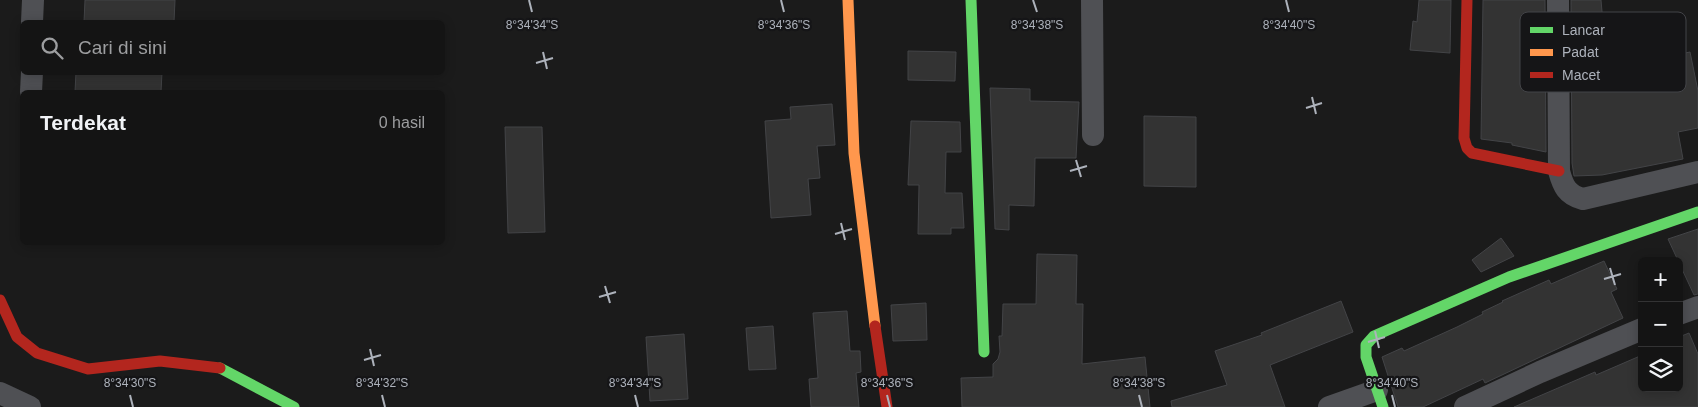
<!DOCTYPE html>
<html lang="id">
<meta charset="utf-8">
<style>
:root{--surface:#141414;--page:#1d1d1d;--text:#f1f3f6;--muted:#9d9ea0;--line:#333334}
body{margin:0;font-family:Arial,sans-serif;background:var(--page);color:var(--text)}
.controls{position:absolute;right:15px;bottom:15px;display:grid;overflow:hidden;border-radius:8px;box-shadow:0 2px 12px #0003}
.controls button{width:45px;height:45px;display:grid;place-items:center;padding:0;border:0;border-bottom:1px solid var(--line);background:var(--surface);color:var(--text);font:25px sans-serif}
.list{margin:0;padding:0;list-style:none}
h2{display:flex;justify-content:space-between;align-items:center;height:65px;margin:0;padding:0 20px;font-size:21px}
h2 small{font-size:16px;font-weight:400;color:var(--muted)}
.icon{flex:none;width:28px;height:28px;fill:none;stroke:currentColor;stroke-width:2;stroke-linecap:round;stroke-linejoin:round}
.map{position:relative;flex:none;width:1698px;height:407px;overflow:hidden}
.search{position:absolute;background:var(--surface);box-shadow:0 2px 12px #0003;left:20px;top:20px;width:425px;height:55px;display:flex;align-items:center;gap:12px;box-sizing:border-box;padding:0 18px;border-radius:8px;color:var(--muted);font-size:19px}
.panel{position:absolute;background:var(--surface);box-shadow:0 2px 12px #0003;left:20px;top:90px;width:425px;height:155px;border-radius:8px}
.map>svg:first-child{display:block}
.building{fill:#333;stroke:#434447}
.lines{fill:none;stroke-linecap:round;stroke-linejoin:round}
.street{stroke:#4f5054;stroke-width:22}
.fast{stroke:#63d668;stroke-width:11}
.slow{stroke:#ff974d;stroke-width:11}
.jam{stroke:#b3261e;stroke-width:11}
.ticks{fill:none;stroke:#adb2bb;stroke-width:2}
.key{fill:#151517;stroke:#434448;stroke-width:1}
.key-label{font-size:14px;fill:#adb2bb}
.ticks-label{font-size:12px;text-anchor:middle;fill:#adb2bb;stroke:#151517;stroke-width:4.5;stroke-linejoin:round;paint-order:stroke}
</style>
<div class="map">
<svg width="1698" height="407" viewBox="0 0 1698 407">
<rect width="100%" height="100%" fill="#1b1b1b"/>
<path class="building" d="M 85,0 L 175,0 L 174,22 L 84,22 Z
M 1419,0 L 1451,0 L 1450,53 L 1410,50 L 1413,21 L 1417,22 Z
M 1483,0 L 1545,0 L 1546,152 L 1512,145 L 1512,143 L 1481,139 Z
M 1571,0 L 1601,0 L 1607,69 L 1690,52 L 1698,91 L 1698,128 L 1678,132 L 1683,159 L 1602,175 L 1574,176 L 1572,163 Z
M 908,51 L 956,52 L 955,81 L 908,80 Z
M 76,72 L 162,72 L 161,92 L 75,92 Z
M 990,88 L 1030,89 L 1030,101 L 1079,102 L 1076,158 L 1035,158 L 1034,206 L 1009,205 L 1009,230 L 995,229 Z
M 832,104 L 835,145 L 817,146 L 820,178 L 808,179 L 811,215 L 771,218 L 765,121 L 791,119 L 790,107 Z
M 1144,116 L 1196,117 L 1196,187 L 1144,186 Z
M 911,121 L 960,122 L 961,152 L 946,152 L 945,193 L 962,193 L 964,228 L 951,228 L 951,234 L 918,234 L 919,185 L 908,185 Z
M 505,127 L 542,127 L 545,232 L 508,233 Z
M 1698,229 L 1698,294 L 1694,295 L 1668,239 Z
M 1501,238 L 1514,256 L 1481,272 L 1472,260 Z
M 1037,254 L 1077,255 L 1076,304 L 1083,304 L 1082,364 L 1145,357 L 1150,407 L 962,407 L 961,378 L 993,377 L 993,364 L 998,359 L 1000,352 L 999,336 L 1002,336 L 1003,304 L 1036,304 Z
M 1604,261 L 1617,289 L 1611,292 L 1623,318 L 1485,383 L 1483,379 L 1423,407 L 1398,407 L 1382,357 L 1402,348 L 1404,351 L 1457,327 L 1483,314 L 1482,312 L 1503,302 L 1502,301 L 1549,280 L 1551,284 Z
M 1341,301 L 1353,332 L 1270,365 L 1285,407 L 1172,407 L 1171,401 L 1227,385 L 1215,351 L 1262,335 L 1261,333 Z
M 926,303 L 927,340 L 893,341 L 891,305 Z
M 847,311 L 850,351 L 860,351 L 861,372 L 856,373 L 859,407 L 811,407 L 809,379 L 818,378 L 813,313 Z
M 773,326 L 776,369 L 749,370 L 746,328 Z
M 1689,333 L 1698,354 L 1698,407 L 1514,407 L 1595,372 L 1596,375 L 1640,356 L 1639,354 L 1642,353 L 1642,388 L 1679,388 L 1679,337 Z
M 684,334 L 688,399 L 650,401 L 646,337 Z"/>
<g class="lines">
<path class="street" d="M 1092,0 L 1093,135
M 1558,0 L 1559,171 C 1563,186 1567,195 1583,199 L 1698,172
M 32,22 L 33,0
M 31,92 L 32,72
M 1679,314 L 1698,307
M 0,393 L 30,407
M 1329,407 L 1377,390
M 1465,407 L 1540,372 L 1642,329"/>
<path class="fast" d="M 971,0 L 984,352
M 220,368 L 294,407
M 1383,407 L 1366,357 L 1366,345 L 1374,336 L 1509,277 L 1698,212"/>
<path class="slow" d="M 848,0 L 854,153 L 875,326"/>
<path class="jam" d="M 1467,0 L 1464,138 L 1467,148 L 1472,153 L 1559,171
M 0,300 L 17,337 L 37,353 L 88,369 L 160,361 L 220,368
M 875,326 L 887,407"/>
</g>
<path class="ticks" d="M 529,0 L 532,12M 781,0 L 784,12M 1033,0 L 1037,12M 1286,0 L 1289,12M 543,52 L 547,69M 536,63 L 553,58M 1312,97 L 1316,114M 1306,108 L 1322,103M 1076,160 L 1081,177M 1070,171 L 1087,166M 841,223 L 845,240M 835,234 L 852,229M 1610,268 L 1615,285M 1604,279 L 1621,274M 605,286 L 610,303M 599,297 L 616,292M 1375,331 L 1379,348M 1368,342 L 1385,337M 370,349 L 374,366M 364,360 L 381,355M 130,395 L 133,407M 382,395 L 385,407M 635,395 L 638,407M 887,395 L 890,407M 1139,395 L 1142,407M 1392,395 L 1395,407"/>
<rect x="1520" y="12" width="166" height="80" rx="8" class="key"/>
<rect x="1530" y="27" width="23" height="6" fill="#63d668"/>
<rect x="1530" y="49" width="23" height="7" fill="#ff974d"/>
<rect x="1530" y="72" width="23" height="6" fill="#b3261e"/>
<g class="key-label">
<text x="1562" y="35">Lancar</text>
<text x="1562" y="57">Padat</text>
<text x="1562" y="80">Macet</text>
</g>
<g class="ticks-label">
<text x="1037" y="29">8°34'38"S</text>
<text x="532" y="29">8°34'34"S</text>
<text x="784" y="29">8°34'36"S</text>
<text x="1289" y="29">8°34'40"S</text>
<text x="130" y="387">8°34'30"S</text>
<text x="382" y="387">8°34'32"S</text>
<text x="635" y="387">8°34'34"S</text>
<text x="887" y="387">8°34'36"S</text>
<text x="1139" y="387">8°34'38"S</text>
<text x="1392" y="387">8°34'40"S</text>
</g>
</svg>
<div class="controls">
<button>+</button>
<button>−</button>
<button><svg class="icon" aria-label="layers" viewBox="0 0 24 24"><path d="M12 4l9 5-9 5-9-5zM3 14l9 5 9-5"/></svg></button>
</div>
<div class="search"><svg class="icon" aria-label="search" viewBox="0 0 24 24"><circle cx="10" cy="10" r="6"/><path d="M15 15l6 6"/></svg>Cari di sini</div>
<section class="panel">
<h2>Terdekat<small>0 hasil</small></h2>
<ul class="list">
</ul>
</section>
</div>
